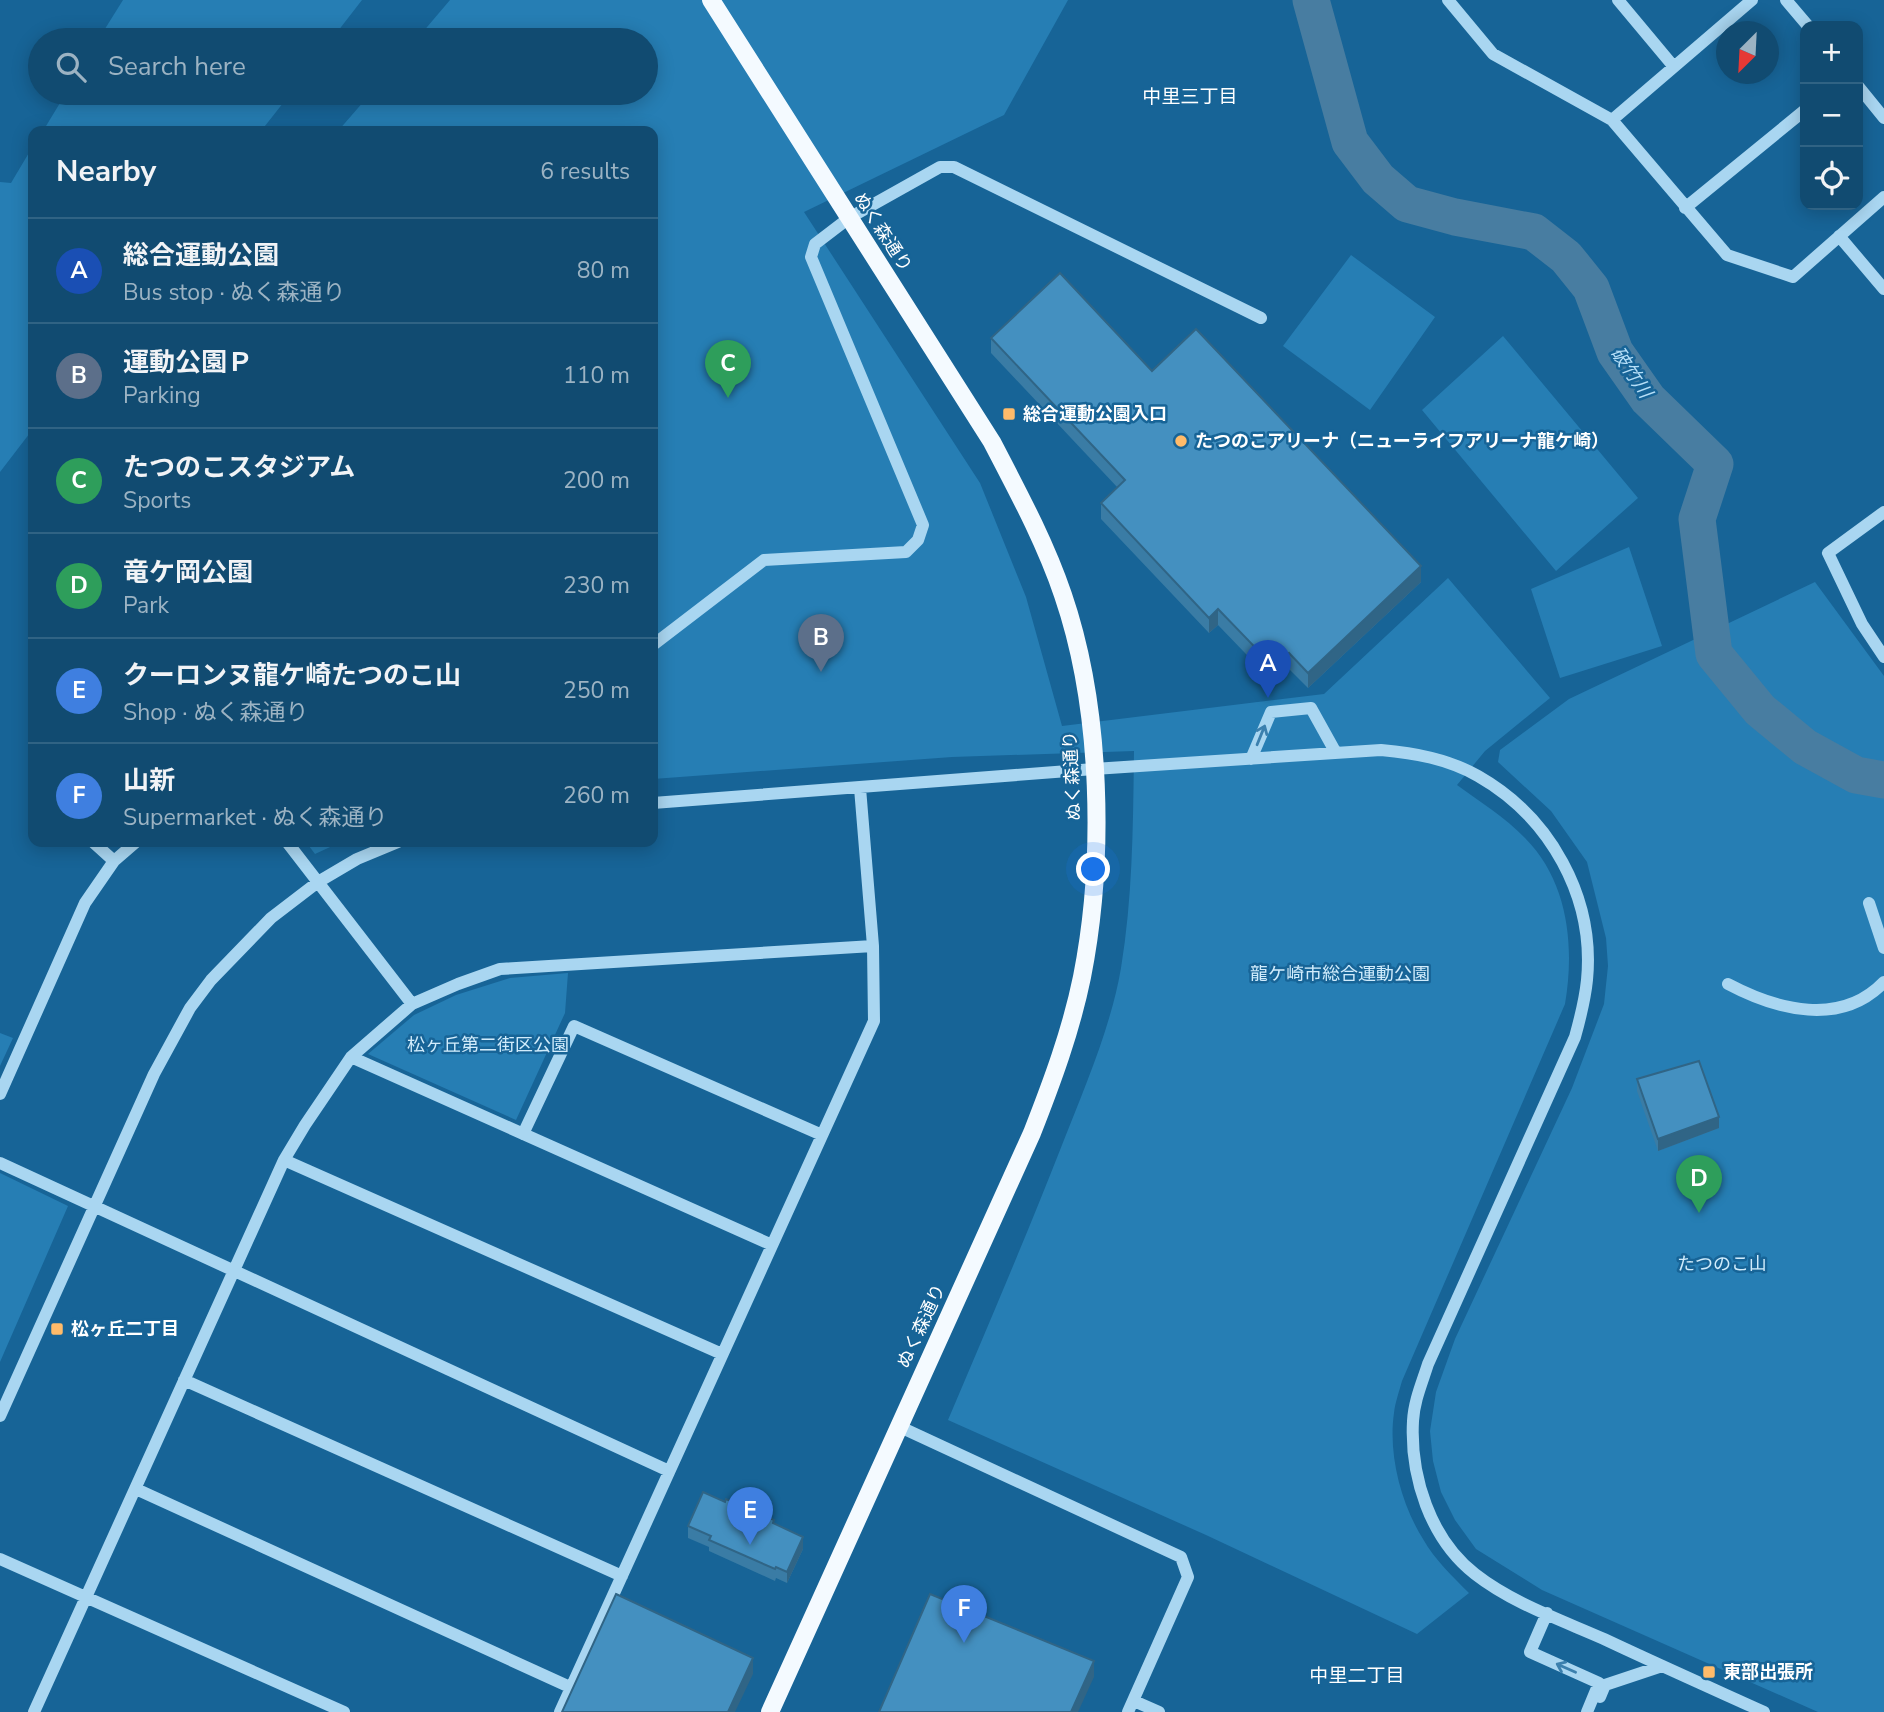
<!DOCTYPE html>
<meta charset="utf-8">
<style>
:root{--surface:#114b71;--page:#1a5276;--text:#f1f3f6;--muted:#9cb3c3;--line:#306384;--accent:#8c9099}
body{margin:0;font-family:"Nunito Sans","Noto Sans JP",sans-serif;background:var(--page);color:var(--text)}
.controls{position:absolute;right:21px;top:21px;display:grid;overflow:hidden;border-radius:14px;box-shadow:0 4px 18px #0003}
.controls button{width:63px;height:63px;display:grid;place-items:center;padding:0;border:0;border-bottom:2px solid var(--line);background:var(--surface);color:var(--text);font:35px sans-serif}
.compass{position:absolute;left:1716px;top:21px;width:63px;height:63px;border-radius:50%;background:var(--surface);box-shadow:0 4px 18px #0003;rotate:204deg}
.you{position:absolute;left:1094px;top:870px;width:24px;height:24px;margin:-18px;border:5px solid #fff;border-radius:50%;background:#1a73e8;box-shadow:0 0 0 10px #1a73e833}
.badge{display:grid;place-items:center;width:46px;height:46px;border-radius:50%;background:var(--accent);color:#fff;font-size:23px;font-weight:700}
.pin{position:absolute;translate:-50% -58px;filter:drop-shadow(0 2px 4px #0008)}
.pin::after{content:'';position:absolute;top:37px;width:24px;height:21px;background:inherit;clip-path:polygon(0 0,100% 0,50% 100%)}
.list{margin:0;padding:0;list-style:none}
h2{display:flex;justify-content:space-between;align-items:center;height:91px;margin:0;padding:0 28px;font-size:30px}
h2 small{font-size:23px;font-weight:400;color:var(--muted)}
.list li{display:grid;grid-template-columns:46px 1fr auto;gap:21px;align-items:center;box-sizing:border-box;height:105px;padding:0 28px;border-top:2px solid var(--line)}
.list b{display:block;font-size:26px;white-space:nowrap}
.list p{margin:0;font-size:23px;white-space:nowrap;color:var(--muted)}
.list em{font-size:23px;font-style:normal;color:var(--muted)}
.icon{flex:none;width:38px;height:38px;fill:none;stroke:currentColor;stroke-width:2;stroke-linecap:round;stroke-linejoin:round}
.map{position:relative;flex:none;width:1884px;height:1712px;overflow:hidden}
.search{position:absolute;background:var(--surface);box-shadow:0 4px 18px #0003;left:28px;top:28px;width:630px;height:77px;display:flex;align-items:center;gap:18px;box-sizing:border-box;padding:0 24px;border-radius:38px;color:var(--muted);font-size:26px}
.panel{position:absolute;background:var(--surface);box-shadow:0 4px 18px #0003;left:28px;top:126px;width:630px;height:721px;border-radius:14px}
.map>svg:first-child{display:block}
.green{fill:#267eb4}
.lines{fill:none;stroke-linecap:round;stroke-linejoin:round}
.river{stroke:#487da1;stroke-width:37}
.minor{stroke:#a9d6f1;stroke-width:12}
.major{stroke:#f4faff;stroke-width:18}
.wall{fill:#3a7ca5}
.shaded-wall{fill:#306586}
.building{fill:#4490c0;stroke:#306586;stroke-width:2}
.oneway{stroke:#3c80ae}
.poi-dot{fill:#ffbb6a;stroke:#176497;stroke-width:2.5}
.labels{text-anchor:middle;stroke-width:5;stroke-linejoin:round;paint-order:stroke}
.street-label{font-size:18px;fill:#fff;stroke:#176497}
.poi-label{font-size:18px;font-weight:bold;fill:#fff;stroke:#176497;text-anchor:start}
.park-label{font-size:18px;fill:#d1ecfc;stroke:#176497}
.neighbourhood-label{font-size:19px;fill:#fff;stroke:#176497}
.water-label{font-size:19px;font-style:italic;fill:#b6dff8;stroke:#176497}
</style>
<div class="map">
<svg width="1884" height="1712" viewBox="0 0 1884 1712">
<rect width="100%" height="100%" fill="#176497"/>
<path class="green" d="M 123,0 L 362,0 L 331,40 L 98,40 Z
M 450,0 L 1068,0 L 1004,115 L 804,212 L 980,483 L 1026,597 L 1062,726 L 1324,694 L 1448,578 L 1550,698 L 1485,751 L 1457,785 C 1480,802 1505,817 1525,838 C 1568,881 1575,946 1565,1004 L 1402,1381 C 1399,1392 1395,1403 1394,1413 C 1388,1454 1401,1504 1423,1539 C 1435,1560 1452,1576 1469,1593 L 1417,1634 L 1206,1535 L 948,1420 C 987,1328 1026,1237 1062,1145 C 1084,1089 1111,1027 1121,968 C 1133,896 1133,823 1134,751 L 952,757 L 653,779 L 653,131 L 338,131 L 371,93 L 646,93 L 646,40 L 416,40 Z
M 66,93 L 291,93 L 261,131 L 43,131 Z
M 33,146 L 33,429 L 0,472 L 0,182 L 11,183 Z
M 1351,255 L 1435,317 L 1370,410 L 1283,346 Z
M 1503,336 L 1638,498 L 1556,571 L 1422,410 Z
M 1629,547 L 1662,646 L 1560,678 L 1531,589 Z
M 1815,582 L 1884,676 L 1884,1712 L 1818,1712 L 1542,1590 L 1476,1549 L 1455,1520 L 1441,1492 L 1433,1461 L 1430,1431 L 1436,1392 L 1455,1339 L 1572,1088 L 1604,1004 L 1608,966 L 1606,938 L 1587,862 L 1551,811 L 1498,762 L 1500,750 L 1569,699 Z
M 306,842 L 341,842 L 315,854 Z
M 568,973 L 565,1013 L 516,1120 L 368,1054 L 414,1015 L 456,995 L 510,978 Z
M 0,1033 L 13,1038 L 0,1066 Z
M 0,1173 L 68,1206 L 0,1362 Z"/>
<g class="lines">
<path class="river" d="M 1311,0 L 1350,142 L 1378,179 L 1407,204 L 1455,217 L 1534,232 L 1566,257 L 1591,288 L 1615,352 L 1648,399 L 1715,464 L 1697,519 L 1714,654 L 1760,710 L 1805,747 L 1856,775 L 1884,780"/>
<path class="minor" d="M 1448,0 L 1493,54 L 1612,120 L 1727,255 L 1793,277 L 1884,197
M 1618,0 L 1674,67
M 1786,0 L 1808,26
M 1858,86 L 1884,118
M 1612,120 L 1752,0
M 1685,208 L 1805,110
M 1839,236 L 1884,289
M 1884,512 L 1828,553 L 1862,624 L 1884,657
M 653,645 L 764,560 L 906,552 L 918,540 L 923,525 L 811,257 L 815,244 L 849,218 L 940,167 L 954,167 L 1261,318
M 1251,759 L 1271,712 L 1311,708 L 1336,753
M 653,803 L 1094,769 L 1381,750 C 1415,753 1448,759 1478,776 C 1550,817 1595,897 1587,980 C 1585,1000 1580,1019 1575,1037 L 1428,1364 C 1422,1383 1414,1401 1413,1421 C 1410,1476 1430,1539 1475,1574 C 1512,1603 1561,1620 1604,1639 C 1657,1664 1711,1688 1764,1712
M 287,842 L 412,1004
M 114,861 L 136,842
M 1869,903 L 1884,948
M 1728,984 C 1777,1010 1841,1027 1884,982
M 351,1057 L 772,1245
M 0,1094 L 85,903 L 114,861 L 93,842
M 523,1134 L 574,1026 L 822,1135
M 284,1160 L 722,1354
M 0,1163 L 669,1471
M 184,1380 L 622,1576
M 0,1416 L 154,1074 L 190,1008 L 211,980 L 271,918 L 318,882 L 357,859 L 398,842
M 898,1426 L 1181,1557 L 1188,1577 L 1128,1712
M 136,1489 L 572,1688
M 0,1559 L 344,1712
M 1547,1613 L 1530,1652 L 1599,1683 L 1587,1712
M 1600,1697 L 1605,1685 L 1662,1666
M 1134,1701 L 1159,1712
M 34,1712 L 284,1160 L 305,1125 L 351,1057 L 412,1004 L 458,984 L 500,969 L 873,946
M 560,1712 L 874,1021 L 873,946 L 860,788"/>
<path class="major" d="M 711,0 L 992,442 C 1018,492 1045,542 1063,595 C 1102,709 1105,860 1082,977 C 1071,1031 1052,1082 1032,1133 L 770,1712"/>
</g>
<path class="wall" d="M 991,338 L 1152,371 L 1421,582 L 1308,688 L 1289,669 L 1274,683 L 1218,625 L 1209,633 L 1101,519 L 1101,503 L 1118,488 L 991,353 Z
M 1637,1079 L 1719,1128 L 1658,1151 L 1637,1091 Z
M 774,1524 L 803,1549 L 787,1583 L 776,1578 L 775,1581 L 709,1551 L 709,1547 L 688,1538 L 688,1526 Z"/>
<path class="shaded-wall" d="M 1421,566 L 1421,582 L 1308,688 L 1308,673 Z
M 1218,609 L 1218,625 L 1209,633 L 1209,618 Z
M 1289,653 L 1289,669 L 1274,683 L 1274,667 Z
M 1719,1117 L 1719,1128 L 1658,1151 L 1658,1139 Z
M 803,1537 L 803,1549 L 787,1583 L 787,1572 Z
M 753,1658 L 753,1674 L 735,1712 L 728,1712 Z
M 1094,1661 L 1094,1677 L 1078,1712 L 1071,1712 Z"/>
<path class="building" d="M 1060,273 L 1152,371 L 1196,329 L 1421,566 L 1308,673 L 1289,653 L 1274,667 L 1218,609 L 1209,618 L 1101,503 L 1125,480 L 991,338 Z
M 1699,1061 L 1719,1117 L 1658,1139 L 1637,1079 Z
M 703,1492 L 725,1502 L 726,1499 L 774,1520 L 773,1523 L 803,1537 L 787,1572 L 776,1567 L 775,1569 L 709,1540 L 711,1536 L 688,1526 Z
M 616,1594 L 753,1658 L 728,1712 L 562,1712 Z
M 930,1594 L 1094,1661 L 1071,1712 L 879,1712 Z"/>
<defs><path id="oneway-shaft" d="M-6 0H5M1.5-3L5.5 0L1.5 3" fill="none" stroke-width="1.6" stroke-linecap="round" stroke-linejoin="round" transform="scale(1.75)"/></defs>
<g class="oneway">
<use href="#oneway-shaft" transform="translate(1261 735) rotate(-68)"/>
<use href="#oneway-shaft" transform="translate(1566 1668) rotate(-156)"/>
</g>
<g class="poi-dot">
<rect x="1002" y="407" width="14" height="14" rx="3.5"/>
<circle cx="1181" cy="441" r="7"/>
<rect x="50" y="1322" width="14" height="14" rx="3.5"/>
<rect x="1702" y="1665" width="14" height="14" rx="3.5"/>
</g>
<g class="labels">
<g class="street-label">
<text transform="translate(883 232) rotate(57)" y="6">ぬく森通り</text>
<text transform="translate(1072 776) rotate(-93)" y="6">ぬく森通り</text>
<text transform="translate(921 1326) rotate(-65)" y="6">ぬく森通り</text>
</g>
<g class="poi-label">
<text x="1023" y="420">総合運動公園入口</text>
<text x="1195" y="447">たつのこアリーナ（ニューライフアリーナ龍ケ崎）</text>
<text x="71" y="1335">松ヶ丘二丁目</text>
<text x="1723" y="1678">東部出張所</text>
</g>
<g class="park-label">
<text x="1340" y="980">龍ケ崎市総合運動公園</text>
<text x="488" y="1051">松ヶ丘第二街区公園</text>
<text x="1722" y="1270">たつのこ山</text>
</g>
<g class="neighbourhood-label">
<text x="1190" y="103">中里三丁目</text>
<text x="1357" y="1682">中里二丁目</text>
</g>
<g class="water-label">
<text transform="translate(1632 372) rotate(56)" y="7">破竹川</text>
</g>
</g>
</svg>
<div class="controls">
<button>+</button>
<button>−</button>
<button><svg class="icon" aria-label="locate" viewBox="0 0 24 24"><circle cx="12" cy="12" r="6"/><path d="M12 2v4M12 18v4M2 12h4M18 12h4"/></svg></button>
</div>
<svg class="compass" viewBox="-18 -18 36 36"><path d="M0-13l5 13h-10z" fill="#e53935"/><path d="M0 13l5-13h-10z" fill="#9cb3c3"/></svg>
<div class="you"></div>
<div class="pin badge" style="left:1268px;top:698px;background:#1a4fb4">A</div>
<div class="pin badge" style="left:821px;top:672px;background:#5c6f8a">B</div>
<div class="pin badge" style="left:728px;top:398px;background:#2e9e5b">C</div>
<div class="pin badge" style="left:1699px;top:1213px;background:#2e9e5b">D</div>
<div class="pin badge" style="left:750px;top:1545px;background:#3f7fe0">E</div>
<div class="pin badge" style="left:964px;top:1643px;background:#3f7fe0">F</div>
<div class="search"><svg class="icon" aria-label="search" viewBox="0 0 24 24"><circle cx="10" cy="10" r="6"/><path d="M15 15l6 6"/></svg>Search here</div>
<section class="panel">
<h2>Nearby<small>6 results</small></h2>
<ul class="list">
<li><span class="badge" style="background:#1a4fb4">A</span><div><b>総合運動公園</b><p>Bus stop · ぬく森通り</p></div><em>80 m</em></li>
<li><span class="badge" style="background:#5c6f8a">B</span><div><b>運動公園Ｐ</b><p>Parking</p></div><em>110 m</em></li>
<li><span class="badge" style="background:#2e9e5b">C</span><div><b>たつのこスタジアム</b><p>Sports</p></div><em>200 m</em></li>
<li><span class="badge" style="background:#2e9e5b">D</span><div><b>竜ケ岡公園</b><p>Park</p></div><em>230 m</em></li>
<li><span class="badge" style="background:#3f7fe0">E</span><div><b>クーロンヌ龍ケ崎たつのこ山</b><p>Shop · ぬく森通り</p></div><em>250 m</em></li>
<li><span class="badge" style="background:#3f7fe0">F</span><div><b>山新</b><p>Supermarket · ぬく森通り</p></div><em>260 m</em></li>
</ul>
</section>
</div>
